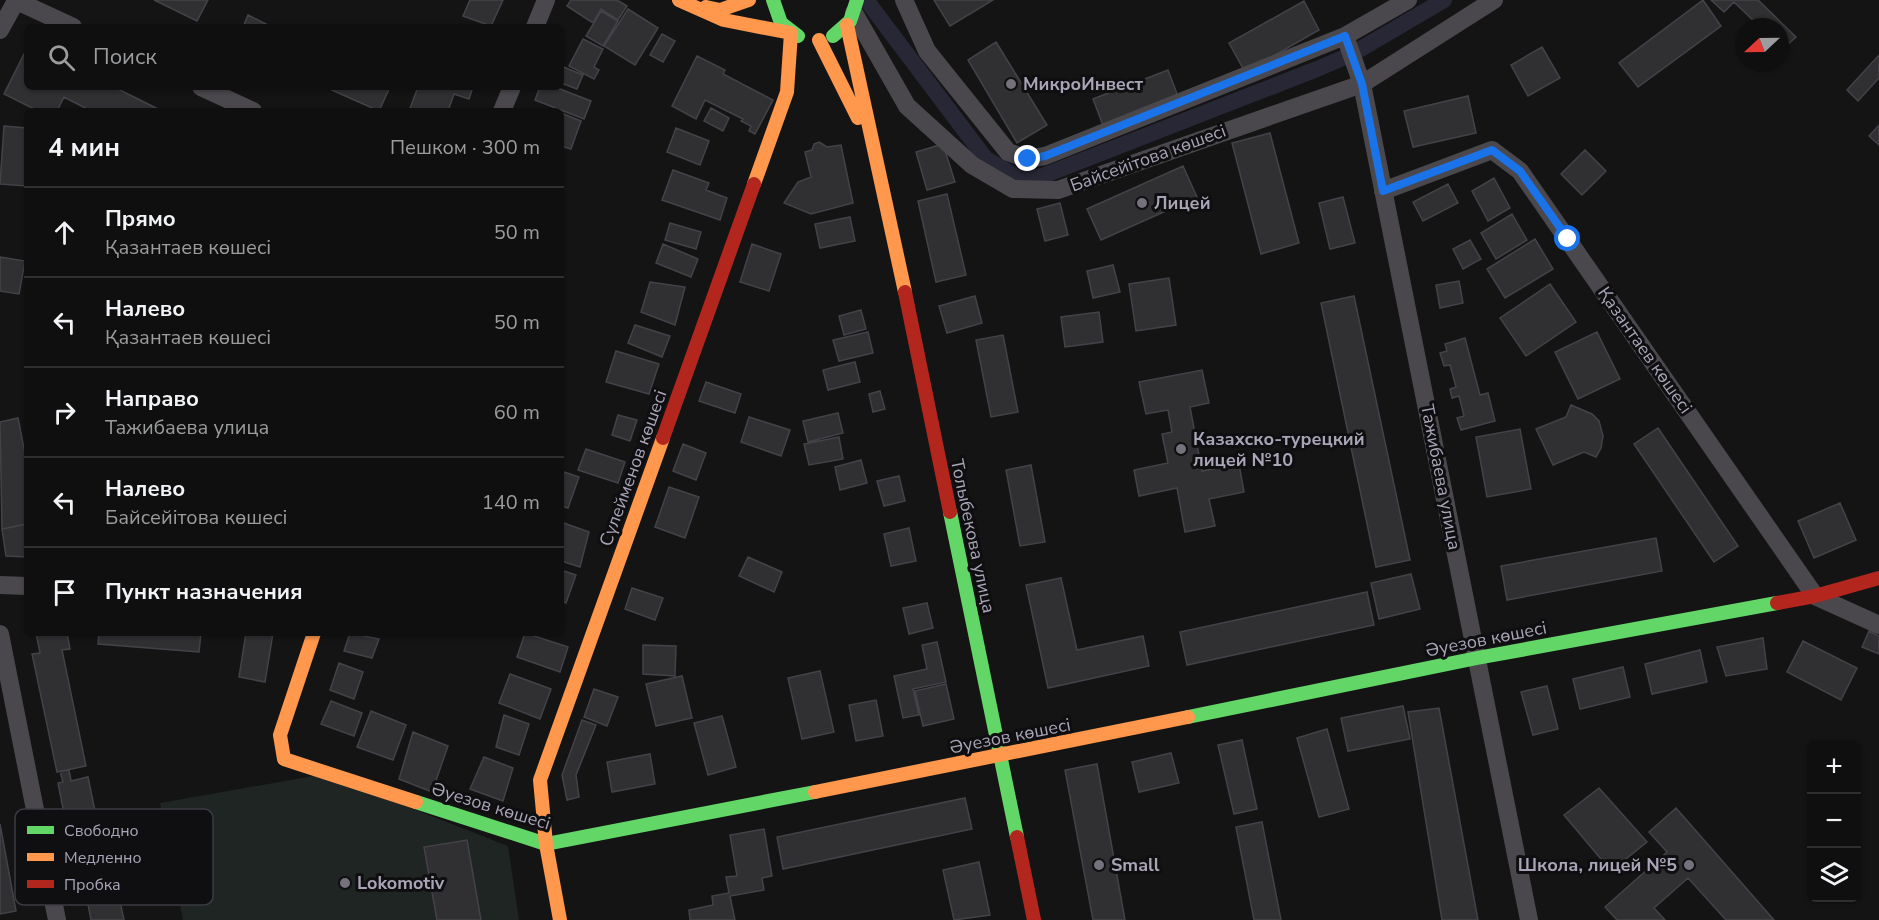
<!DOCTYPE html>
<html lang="ru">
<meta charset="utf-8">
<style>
:root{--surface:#0f0f0f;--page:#1d1d1d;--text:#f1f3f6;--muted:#9b9c9e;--line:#2f2f2f}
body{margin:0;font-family:"Nunito Sans",sans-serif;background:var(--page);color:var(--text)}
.controls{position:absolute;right:18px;bottom:18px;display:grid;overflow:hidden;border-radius:9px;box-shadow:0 2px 4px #0004}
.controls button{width:54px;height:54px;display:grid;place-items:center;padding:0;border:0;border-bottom:2px solid var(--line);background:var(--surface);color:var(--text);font:30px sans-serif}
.compass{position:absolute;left:1735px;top:18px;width:54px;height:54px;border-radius:50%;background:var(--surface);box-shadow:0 2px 4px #0004;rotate:248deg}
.stop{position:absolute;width:18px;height:18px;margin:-14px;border:4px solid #1a73e8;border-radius:50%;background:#fff}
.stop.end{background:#1a73e8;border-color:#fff;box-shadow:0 2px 6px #0008}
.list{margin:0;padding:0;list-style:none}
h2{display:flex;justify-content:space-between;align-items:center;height:78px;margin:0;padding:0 24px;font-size:26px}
h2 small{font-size:20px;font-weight:400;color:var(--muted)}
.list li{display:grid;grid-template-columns:39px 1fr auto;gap:18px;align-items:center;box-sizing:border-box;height:90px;padding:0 24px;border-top:2px solid var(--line)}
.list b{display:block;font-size:22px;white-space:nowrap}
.list p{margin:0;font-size:20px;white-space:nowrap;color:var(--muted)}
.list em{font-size:20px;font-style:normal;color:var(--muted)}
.icon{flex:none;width:33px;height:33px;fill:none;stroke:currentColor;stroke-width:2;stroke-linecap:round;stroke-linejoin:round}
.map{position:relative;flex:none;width:1879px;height:920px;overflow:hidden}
.search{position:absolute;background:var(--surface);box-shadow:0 2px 4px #0004;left:24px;top:24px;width:540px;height:66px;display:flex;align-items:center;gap:15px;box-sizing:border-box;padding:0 21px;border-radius:9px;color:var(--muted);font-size:22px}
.panel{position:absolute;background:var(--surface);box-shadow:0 2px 4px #0004;left:24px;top:108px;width:540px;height:528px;border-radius:9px}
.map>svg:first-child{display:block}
.green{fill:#1e2523}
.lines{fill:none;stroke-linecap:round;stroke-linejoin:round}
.canal{stroke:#272736;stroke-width:16}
.building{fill:#303032;stroke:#444248;stroke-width:1.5}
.street{stroke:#4a484d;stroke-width:18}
.fast{stroke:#63d668;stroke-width:14}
.slow{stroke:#ff974d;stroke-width:14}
.jam{stroke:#b3261e;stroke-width:14}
.route{stroke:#1a73e8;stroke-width:8}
.poi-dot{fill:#75727d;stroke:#0f0e10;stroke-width:2}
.labels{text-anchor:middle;stroke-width:6;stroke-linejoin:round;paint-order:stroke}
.poi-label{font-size:18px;font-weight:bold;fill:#a9a4b6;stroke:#0f0e10;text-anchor:start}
.street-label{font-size:18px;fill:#a9a4b6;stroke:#0f0e10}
.key{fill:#0f0e10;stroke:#3d3b42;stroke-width:1.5}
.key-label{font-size:16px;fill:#a9a4b6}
</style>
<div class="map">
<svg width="1879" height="920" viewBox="0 0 1879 920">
<rect width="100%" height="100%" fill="#141414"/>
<path class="green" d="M 324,774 L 508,846 L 519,920 L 183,920 L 160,803 Z"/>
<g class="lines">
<path class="canal" d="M 870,5 L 986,159 L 1016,176 L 1028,179 L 1045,175 L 1317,69 L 1352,54 L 1444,0"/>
</g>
<path class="building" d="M 154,0 L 208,0 L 197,21 Z
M 470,0 L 503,0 L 491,26 L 463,16 Z
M 571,0 L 617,0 L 627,6 L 618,20 L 601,9 L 593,23 L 567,6 Z
M 934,0 L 993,0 L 950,26 Z
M 1703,0 L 1721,26 L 1638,87 L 1619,63 Z
M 1711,0 L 1758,0 L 1796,37 L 1783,49 L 1780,46 L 1780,27 L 1760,27 L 1734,2 L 1724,12 Z
M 1304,1 L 1319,30 L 1245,72 L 1229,43 Z
M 628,9 L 658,28 L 635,65 L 604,46 Z
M 601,11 L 618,21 L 603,46 L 586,36 Z
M 248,15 L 272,27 L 243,27 Z
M 662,34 L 675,41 L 663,62 L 650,55 Z
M 583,39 L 603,49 L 594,67 L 599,70 L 594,79 L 569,66 Z
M 996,42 L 1047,125 L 1017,143 L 968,60 Z
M 1542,47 L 1560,78 L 1528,96 L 1511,65 Z
M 27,48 L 27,87 L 114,87 L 162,111 L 91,111 L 64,97 L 57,111 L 38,111 L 4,94 Z
M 1879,55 L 1879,78 L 1858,101 L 1847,90 Z
M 697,56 L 725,70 L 723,74 L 773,100 L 755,134 L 749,131 L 751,126 L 741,121 L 743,119 L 705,100 L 696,119 L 672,106 Z
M 561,66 L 583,75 L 577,89 L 561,83 Z
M 1168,70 L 1179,99 L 1104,128 L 1093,99 Z
M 325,87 L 390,87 L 379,111 Z
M 418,87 L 473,87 L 469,99 L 454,94 L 448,111 L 409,111 Z
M 540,87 L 555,87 L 591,101 L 584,119 L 535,100 Z
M 1468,96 L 1476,133 L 1413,147 L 1404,111 Z
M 711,108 L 729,118 L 723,131 L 704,121 Z
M 561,113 L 581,121 L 571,149 L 561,146 Z
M 1879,125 L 1879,145 L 1869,136 Z
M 4,126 L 27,128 L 27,186 L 0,184 Z
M 676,128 L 709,141 L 700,165 L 667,152 Z
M 1270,133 L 1299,243 L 1261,254 L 1232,143 Z
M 819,142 L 827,147 L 841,145 L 853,203 L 811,214 L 784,203 L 798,182 L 811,177 L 805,152 L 812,150 L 814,144 Z
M 943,144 L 955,182 L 927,190 L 916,152 Z
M 1585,150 L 1606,171 L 1582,195 L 1561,174 Z
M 1183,166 L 1197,197 L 1101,240 L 1087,209 Z
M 673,170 L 709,183 L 706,190 L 727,198 L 720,220 L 662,200 Z
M 1494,178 L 1510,208 L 1488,221 L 1472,191 Z
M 1448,184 L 1458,203 L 1423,221 L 1413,202 Z
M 947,194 L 966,275 L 936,282 L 918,201 Z
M 1343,197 L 1355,243 L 1330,249 L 1319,203 Z
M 1060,203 L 1068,235 L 1045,241 L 1037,209 Z
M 1512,214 L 1527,240 L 1496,259 L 1481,233 Z
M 850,217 L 855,241 L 820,248 L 815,224 Z
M 670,223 L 701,232 L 696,249 L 665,240 Z
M 1535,239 L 1553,269 L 1505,298 L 1487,269 Z
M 1470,240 L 1481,259 L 1463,269 L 1453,249 Z
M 663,244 L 698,259 L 691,277 L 656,263 Z
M 752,244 L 781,254 L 769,291 L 740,282 Z
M 0,257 L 25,261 L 19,294 L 0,291 Z
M 1113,265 L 1120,292 L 1093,298 L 1087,271 Z
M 1169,278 L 1176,325 L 1136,331 L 1129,284 Z
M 1459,281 L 1463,303 L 1440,308 L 1436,285 Z
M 650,282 L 685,287 L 675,325 L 641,312 Z
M 1550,284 L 1576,322 L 1526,356 L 1500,318 Z
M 975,296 L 982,323 L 947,333 L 939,306 Z
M 1354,296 L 1410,560 L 1376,567 L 1321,303 Z
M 861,310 L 866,329 L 844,335 L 839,316 Z
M 1099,312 L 1103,342 L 1065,347 L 1061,317 Z
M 635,325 L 670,336 L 662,357 L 628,343 Z
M 868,332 L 873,353 L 839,361 L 833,340 Z
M 1597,332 L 1620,379 L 1578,399 L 1555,352 Z
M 1003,335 L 1018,412 L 991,417 L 976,340 Z
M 1465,338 L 1480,395 L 1488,393 L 1495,421 L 1461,430 L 1457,418 L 1464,416 L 1459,396 L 1452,398 L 1450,389 L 1456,387 L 1450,365 L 1444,366 L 1440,353 L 1447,351 L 1445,344 Z
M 616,351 L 659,364 L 649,394 L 606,382 Z
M 855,362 L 860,382 L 828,390 L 823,370 Z
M 1202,370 L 1209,403 L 1190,407 L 1202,471 L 1239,464 L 1244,492 L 1209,499 L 1215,526 L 1185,532 L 1177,488 L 1139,496 L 1134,470 L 1168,463 L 1162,434 L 1172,432 L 1168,410 L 1146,414 L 1139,382 Z
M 706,382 L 741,394 L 735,413 L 699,401 Z
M 880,391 L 885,409 L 873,412 L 869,394 Z
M 1571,405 L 1592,414 L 1599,421 L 1603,436 L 1601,448 L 1596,457 L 1584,452 L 1553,465 L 1536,429 L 1566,417 Z
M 838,413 L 843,433 L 808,442 L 803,421 Z
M 618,415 L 637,420 L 630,441 L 612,435 Z
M 749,417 L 790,430 L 781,456 L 741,442 Z
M 18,418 L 27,464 L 27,524 L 2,529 L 0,422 Z
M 1658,428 L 1738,546 L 1714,562 L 1634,444 Z
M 1520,429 L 1531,489 L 1487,497 L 1476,437 Z
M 839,437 L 843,459 L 809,465 L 804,444 Z
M 683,444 L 706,453 L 696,480 L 673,471 Z
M 586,449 L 625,462 L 618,483 L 578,470 Z
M 861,460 L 867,483 L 840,490 L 835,467 Z
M 1031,465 L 1045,542 L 1020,546 L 1006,470 Z
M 561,471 L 579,477 L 568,508 L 561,506 Z
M 899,476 L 905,501 L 884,506 L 877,481 Z
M 669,487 L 699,497 L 685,538 L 655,527 Z
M 1840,503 L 1856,540 L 1814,558 L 1798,521 Z
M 561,522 L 589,532 L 580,567 L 561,561 Z
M 27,524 L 27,557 L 6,556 L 2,529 Z
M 909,528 L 916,561 L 891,566 L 884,534 Z
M 1656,538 L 1662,571 L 1507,600 L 1501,566 Z
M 748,557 L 782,572 L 774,592 L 739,576 Z
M 561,570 L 576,575 L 566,603 L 561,601 Z
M 1411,574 L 1420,609 L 1379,619 L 1371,583 Z
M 1061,578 L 1077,650 L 1143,636 L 1149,666 L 1048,688 L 1026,585 Z
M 632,588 L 663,598 L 655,620 L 625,609 Z
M 1367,592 L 1374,625 L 1187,665 L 1180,632 Z
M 927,603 L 933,628 L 909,634 L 903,608 Z
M 1869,631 L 1879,636 L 1879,654 L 1862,647 Z
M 36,633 L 67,633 L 70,649 L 62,650 L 86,766 L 57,772 L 32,654 L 40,653 Z
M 99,633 L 201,633 L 199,652 L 98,644 Z
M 246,633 L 273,633 L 265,682 L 239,677 Z
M 350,633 L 379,639 L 372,658 L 344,651 Z
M 525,633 L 568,647 L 560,672 L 517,657 Z
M 1763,638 L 1767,669 L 1726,676 L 1717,647 Z
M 1803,641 L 1857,668 L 1841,700 L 1787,672 Z
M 937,642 L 946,682 L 913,689 L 919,715 L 903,718 L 894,676 L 927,669 L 922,645 Z
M 643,645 L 676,646 L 675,676 L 643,674 Z
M 1700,650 L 1707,682 L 1652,694 L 1645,664 Z
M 339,663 L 363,672 L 354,699 L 330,690 Z
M 1623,667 L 1630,697 L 1580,709 L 1573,679 Z
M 820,671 L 834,732 L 802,739 L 788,678 Z
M 510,674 L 551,689 L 540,719 L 499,703 Z
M 682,676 L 692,718 L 656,726 L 646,684 Z
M 946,684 L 954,719 L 923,726 L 915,691 Z
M 1547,686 L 1558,729 L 1533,735 L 1521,692 Z
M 594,689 L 618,697 L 607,726 L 584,717 Z
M 876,700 L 883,736 L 856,741 L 849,705 Z
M 331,701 L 362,713 L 354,736 L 321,724 Z
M 1403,706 L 1410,739 L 1348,751 L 1341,718 Z
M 1439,708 L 1478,920 L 1442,920 L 1408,712 Z
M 371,711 L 406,725 L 393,760 L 357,747 Z
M 504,715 L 529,724 L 519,755 L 496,747 Z
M 722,716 L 736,767 L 708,775 L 694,723 Z
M 582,720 L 596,725 L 576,775 L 579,797 L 567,800 L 562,775 Z
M 1327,729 L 1349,809 L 1319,817 L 1297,738 Z
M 413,732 L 448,746 L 432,792 L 399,779 Z
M 1242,740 L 1257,809 L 1234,814 L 1218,745 Z
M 1171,753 L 1179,783 L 1139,792 L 1132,762 Z
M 650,754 L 655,784 L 612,792 L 607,762 Z
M 484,757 L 513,768 L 503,801 L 470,789 Z
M 1097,764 L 1125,920 L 1093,920 L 1065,770 Z
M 69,770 L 71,781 L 88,777 L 112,894 L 118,892 L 124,920 L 91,920 L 87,899 L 81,900 L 58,783 L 63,782 L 60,771 Z
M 1599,788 L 1647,842 L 1611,871 L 1564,815 Z
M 965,798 L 972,829 L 783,869 L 777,837 Z
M 1676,808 L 1774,920 L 1726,920 L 1688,878 L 1654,908 L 1665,920 L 1617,920 L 1605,907 L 1667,852 L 1649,832 Z
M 1262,822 L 1281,920 L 1254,920 L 1236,827 Z
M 0,824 L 16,911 L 0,914 Z
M 764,829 L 772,876 L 762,878 L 764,890 L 730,896 L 735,920 L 690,920 L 689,910 L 713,905 L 712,896 L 729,893 L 726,877 L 737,876 L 730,835 Z
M 467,840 L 481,920 L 437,920 L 424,847 Z
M 979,862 L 990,915 L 954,920 L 943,870 Z"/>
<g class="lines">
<path class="street" d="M 15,0 L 73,27
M 904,0 L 927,51 L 1008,152 L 1027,159 L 1045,156 L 1345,36 L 1408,0
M 854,13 L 907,106 L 972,165 L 1013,189 L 1058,190 L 1362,84 L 1494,0
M 535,27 L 546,0
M 0,30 L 16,1
M 1345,36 L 1362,84 L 1529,920
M 201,87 L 253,111
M 502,111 L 512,87
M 1383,191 L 1492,150 L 1520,171 L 1815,596 L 1879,625
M 0,585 L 27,586
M 0,634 L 57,920"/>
<path class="fast" d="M 773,0 L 781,23 L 798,36
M 833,36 L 850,21 L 857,0
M 950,512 L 1017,837
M 1188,717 L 1477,658 L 1777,603
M 416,802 L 546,844 L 815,792"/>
<path class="slow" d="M 679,0 L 724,20 L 791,33 L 787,92 L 754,184
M 706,7 L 720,10 L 749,0
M 847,25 L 905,292
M 819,40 L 858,118
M 314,633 L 280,735 L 284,759 L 416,802
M 815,792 L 1188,717
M 560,920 L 546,844 L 540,780 L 663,438"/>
<path class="jam" d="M 905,292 L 950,512
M 663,438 L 754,184
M 1777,603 L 1815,596 L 1879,578
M 1017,837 L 1034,920"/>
</g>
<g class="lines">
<path class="route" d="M 1028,159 L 1045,156 L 1345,36 L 1362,84 L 1383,191 L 1492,150 L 1520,171 L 1568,239"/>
</g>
<g class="poi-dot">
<circle cx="1011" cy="84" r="6"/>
<circle cx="1142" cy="203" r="6"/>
<circle cx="1181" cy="449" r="6"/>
<circle cx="1099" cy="865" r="6"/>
<circle cx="1689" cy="865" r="6"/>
<circle cx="345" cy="883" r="6"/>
</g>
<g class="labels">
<g class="poi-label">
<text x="1023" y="90">МикроИнвест</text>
<text x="1154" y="209">Лицей</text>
<text x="1193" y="445">Казахско-турецкий<tspan x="1193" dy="21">лицей №10</tspan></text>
<text x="1111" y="871">Small</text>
<text x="1677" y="871" text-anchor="end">Школа, лицей №5</text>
<text x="357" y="889">Lokomotiv</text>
</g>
<g class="street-label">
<text transform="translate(1148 158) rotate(-20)" y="6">Байсейітова көшесі</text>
<text transform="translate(1645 350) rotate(55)" y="6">Қазантаев көшесі</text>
<text transform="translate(633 468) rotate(-70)" y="6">Сүлейменов көшесі</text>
<text transform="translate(1441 477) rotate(79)" y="6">Тажибаева улица</text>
<text transform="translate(973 536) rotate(78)" y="6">Толыбекова улица</text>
<text transform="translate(1486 639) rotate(-11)" y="6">Әуезов көшесі</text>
<text transform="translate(1010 736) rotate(-11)" y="6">Әуезов көшесі</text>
<text transform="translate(491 806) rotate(17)" y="6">Әуезов көшесі</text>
</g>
</g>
<rect x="15" y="809" width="198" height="96" rx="9" class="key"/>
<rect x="27" y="826" width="27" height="8" fill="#63d668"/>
<rect x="27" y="853" width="27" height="8" fill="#ff974d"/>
<rect x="27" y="880" width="27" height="8" fill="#b3261e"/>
<g class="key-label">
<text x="64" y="836">Свободно</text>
<text x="64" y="863">Медленно</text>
<text x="64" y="890">Пробка</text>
</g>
</svg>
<div class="controls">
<button>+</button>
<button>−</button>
<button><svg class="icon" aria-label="layers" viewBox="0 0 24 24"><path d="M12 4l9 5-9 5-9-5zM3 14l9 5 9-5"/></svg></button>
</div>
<svg class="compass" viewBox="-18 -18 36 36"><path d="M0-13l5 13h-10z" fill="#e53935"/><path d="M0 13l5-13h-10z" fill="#9b9c9e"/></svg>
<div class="stop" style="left:1568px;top:239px"></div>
<div class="stop end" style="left:1028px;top:159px"></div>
<div class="search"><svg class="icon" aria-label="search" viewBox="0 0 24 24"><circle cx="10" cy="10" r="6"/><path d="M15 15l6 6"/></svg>Поиск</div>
<section class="panel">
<h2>4 мин<small>Пешком · 300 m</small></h2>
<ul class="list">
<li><svg class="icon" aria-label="ahead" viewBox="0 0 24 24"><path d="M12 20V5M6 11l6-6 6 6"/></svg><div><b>Прямо</b><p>Қазантаев көшесі</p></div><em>50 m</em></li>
<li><svg class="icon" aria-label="left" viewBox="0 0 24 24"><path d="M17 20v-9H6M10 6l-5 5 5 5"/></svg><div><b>Налево</b><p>Қазантаев көшесі</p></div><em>50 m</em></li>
<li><svg class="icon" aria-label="right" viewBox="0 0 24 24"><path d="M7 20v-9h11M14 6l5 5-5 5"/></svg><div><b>Направо</b><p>Тажибаева улица</p></div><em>60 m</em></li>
<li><svg class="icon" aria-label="left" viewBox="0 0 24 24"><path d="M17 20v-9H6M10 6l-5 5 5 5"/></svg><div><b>Налево</b><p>Байсейітова көшесі</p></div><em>140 m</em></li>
<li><svg class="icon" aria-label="arrive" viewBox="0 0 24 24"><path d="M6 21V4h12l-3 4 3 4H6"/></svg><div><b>Пункт назначения</b></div></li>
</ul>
</section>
</div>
